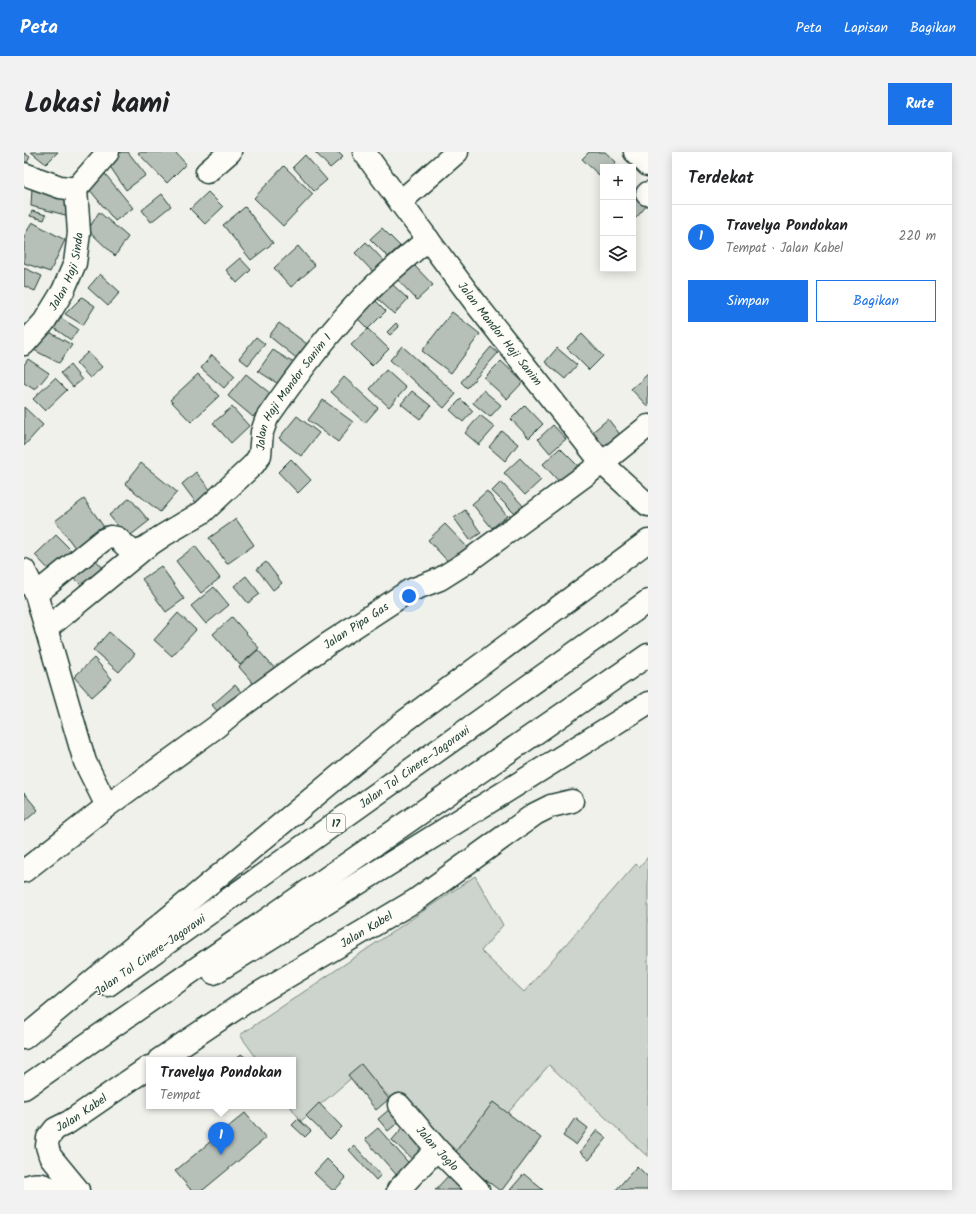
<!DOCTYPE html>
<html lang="id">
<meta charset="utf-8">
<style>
:root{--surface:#fff;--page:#f2f2f2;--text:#202124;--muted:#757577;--line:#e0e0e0;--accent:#1a73e8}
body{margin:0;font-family:Kalam,sans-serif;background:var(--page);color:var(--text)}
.controls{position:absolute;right:12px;top:12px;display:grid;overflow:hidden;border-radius:0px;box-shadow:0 2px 10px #0003}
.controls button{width:36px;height:36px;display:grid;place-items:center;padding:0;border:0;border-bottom:1px solid var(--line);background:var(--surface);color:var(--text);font:20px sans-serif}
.you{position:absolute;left:385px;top:444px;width:14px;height:14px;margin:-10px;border:3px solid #fff;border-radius:50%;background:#1a73e8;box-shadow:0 0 0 6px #1a73e833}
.badge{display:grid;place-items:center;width:26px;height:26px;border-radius:50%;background:var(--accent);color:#fff;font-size:13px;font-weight:700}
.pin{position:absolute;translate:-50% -33px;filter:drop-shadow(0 1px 2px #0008)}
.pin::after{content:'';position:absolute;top:21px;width:14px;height:12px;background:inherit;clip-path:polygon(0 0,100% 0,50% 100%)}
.popup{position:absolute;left:122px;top:905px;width:150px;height:52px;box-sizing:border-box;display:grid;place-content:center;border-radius:0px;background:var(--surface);filter:drop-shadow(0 1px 3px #0005);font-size:13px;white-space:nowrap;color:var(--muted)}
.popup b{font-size:15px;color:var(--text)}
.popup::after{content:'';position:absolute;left:50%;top:100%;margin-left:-8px;border:8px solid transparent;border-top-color:var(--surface)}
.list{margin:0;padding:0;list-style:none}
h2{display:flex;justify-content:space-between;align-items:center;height:52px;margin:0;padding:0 16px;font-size:17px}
h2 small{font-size:13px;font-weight:400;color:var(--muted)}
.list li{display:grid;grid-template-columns:26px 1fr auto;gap:12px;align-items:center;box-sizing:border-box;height:64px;padding:0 16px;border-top:1px solid var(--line)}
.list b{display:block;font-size:15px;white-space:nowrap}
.list p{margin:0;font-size:13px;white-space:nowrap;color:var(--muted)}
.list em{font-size:13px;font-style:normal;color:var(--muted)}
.actions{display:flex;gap:8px;padding:12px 16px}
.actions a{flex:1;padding:9px 0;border:1px solid var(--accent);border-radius:0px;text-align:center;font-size:14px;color:var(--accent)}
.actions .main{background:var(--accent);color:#fff}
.icon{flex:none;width:22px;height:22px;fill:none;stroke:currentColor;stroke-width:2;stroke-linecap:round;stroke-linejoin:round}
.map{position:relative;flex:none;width:624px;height:1038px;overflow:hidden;border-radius:0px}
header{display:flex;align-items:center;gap:24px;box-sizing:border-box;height:56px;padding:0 20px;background:var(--accent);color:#fff}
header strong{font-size:19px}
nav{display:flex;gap:22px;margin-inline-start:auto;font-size:14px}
.intro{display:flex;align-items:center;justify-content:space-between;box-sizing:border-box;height:96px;padding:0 24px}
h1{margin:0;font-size:28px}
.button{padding:10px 18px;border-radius:0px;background:var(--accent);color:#fff;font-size:14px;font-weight:700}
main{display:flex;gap:24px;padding:0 24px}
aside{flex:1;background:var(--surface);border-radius:0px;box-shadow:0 2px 10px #0003}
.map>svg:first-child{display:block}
.green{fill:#cdd3cd;stroke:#768880}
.building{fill:#b6bfb8;stroke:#1f3d34}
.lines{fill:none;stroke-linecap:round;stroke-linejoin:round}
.minor-casing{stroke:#1f3d34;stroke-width:25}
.highway-casing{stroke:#1f3d34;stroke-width:25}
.minor{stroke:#fdfcf7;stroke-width:22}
.highway{stroke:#fdfcf7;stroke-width:22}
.labels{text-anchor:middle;stroke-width:3;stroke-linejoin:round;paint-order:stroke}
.shield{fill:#fdfcf7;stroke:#62766e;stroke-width:1}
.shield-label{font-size:11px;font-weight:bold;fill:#1f3d34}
.street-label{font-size:12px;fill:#1f3d34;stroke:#fdfcf7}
</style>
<header>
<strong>Peta</strong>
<nav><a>Peta</a><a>Lapisan</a><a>Bagikan</a></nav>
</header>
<div class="intro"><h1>Lokasi kami</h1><a class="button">Rute</a></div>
<main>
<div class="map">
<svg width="624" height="1038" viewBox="0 0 624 1038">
<rect width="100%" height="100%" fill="#f0f1eb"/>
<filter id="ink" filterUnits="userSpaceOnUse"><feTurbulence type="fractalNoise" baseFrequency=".025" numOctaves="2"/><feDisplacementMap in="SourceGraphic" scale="8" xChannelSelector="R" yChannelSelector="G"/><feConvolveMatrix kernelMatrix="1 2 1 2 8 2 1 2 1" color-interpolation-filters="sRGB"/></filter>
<g filter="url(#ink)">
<path class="green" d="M 624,705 L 624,1005 L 525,913 L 436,1017 L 338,917 L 277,969 L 266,954 L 269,954 L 269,908 L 234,908 L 216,883 L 451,724 L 479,773 L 457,799 L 500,840 L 612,712 L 615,715 Z"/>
<path class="building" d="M 7,0 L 34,0 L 22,12 Z
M 91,0 L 104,0 L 122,23 L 102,38 L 83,10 Z
M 115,0 L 151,0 L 162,12 L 143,31 L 114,1 Z
M 291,0 L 314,0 L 319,5 L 306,16 Z
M 565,0 L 581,0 L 592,10 L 588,15 L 579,15 L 579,24 L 578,26 L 558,7 Z
M 0,1 L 6,5 L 0,15 Z
M 281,3 L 303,28 L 290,39 L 269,15 Z
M 260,14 L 289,42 L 259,74 L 230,46 Z
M 77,17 L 109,56 L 91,69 L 61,32 Z
M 609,34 L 624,46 L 624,52 L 612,66 L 609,64 Z
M 8,35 L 46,44 L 45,64 L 7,54 Z
M 184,40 L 199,55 L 181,72 L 166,57 Z
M 138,42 L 147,54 L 127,70 L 118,58 Z
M 221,55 L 249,91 L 227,108 L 199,73 Z
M 8,59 L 22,63 L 20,68 L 6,64 Z
M 75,60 L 104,85 L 91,104 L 64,78 Z
M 8,70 L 41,88 L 26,120 L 0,111 L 0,85 Z
M 358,76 L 376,94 L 364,105 L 346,87 Z
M 342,90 L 363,112 L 352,123 L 331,101 Z
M 274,94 L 291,114 L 267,135 L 250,116 Z
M 216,106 L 227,118 L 213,131 L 202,118 Z
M 388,111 L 409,133 L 393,148 L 372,126 Z
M 0,116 L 18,124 L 11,139 L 0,134 Z
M 76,122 L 96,140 L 84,154 L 64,136 Z
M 368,132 L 384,147 L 370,162 L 354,147 Z
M 58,145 L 71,154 L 59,173 L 41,162 Z
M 350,147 L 362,159 L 344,177 L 332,165 Z
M 428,160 L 456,182 L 427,221 L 398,199 Z
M 37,166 L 54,177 L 47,188 L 30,176 Z
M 255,171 L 287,195 L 276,209 L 245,184 Z
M 372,171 L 375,175 L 366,183 L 363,180 Z
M 344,177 L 365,197 L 348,214 L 327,193 Z
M 22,178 L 48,193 L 35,211 L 6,196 Z
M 558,182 L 579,204 L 565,218 L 543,196 Z
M 232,185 L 241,192 L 224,213 L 215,206 Z
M 378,194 L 432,242 L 420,256 L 366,208 Z
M 467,195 L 474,201 L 443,236 L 437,230 Z
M 533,196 L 553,213 L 541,227 L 521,210 Z
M 249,198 L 271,212 L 256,233 L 234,219 Z
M 64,200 L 78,215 L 66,226 L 52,211 Z
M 188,203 L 211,224 L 200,236 L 177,216 Z
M 4,207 L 25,221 L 11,238 L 0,231 L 0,213 Z
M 477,209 L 499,230 L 483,247 L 460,226 Z
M 46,213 L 58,228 L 49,235 L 37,221 Z
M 362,218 L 382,236 L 365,255 L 346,237 Z
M 174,222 L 195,244 L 167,270 L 146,248 Z
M 222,222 L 247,242 L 229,265 L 204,244 Z
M 624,222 L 624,255 L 607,237 Z
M 320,225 L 354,256 L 341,271 L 307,240 Z
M 31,226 L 43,238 L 21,259 L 9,247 Z
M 459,238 L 477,253 L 466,265 L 449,251 Z
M 388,239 L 407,254 L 396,267 L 377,252 Z
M 437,247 L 449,259 L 439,270 L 426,258 Z
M 299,248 L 329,270 L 314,290 L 284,268 Z
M 501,253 L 519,272 L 505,286 L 487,267 Z
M 0,255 L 19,273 L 0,294 Z
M 208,255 L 225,274 L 207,291 L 189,271 Z
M 456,263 L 471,275 L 455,293 L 441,281 Z
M 273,264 L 295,281 L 277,304 L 255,286 Z
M 584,267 L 598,285 L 579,300 L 566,282 Z
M 529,273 L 542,287 L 526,301 L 514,287 Z
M 478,279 L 494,292 L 481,309 L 465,295 Z
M 536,296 L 556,316 L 538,333 L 519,312 Z
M 496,306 L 517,328 L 501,343 L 480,321 Z
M 267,307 L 287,328 L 274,341 L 254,320 Z
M 117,311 L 153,340 L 136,360 L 101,332 Z
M 172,320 L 188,340 L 173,352 L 158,332 Z
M 477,330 L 504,359 L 496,367 L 468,339 Z
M 463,339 L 483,364 L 468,376 L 448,352 Z
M 106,346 L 125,369 L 103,386 L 85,363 Z
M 60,347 L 80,375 L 52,397 L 31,369 Z
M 441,358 L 457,381 L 446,388 L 430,366 Z
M 212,367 L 230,393 L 203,412 L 185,386 Z
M 421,372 L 447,399 L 430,416 L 404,388 Z
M 32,383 L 50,401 L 29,422 L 11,403 Z
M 171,394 L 196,426 L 177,441 L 152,409 Z
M 66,402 L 84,421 L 63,440 L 46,421 Z
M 242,410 L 258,431 L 249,438 L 233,417 Z
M 137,414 L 160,447 L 142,460 L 118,427 Z
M 222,424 L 236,442 L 224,451 L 210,434 Z
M 190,435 L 205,453 L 182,472 L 167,454 Z
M 154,461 L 172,478 L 148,504 L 130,488 Z
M 208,465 L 235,496 L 216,513 L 189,482 Z
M 85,480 L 111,502 L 95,520 L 69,498 Z
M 234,498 L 254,520 L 235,538 L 215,515 Z
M 70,506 L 88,527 L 68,545 L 50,525 Z
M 211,533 L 222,546 L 199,566 L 188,553 Z
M 0,641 L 14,658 L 0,670 Z
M 217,902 L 225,908 L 212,908 Z
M 337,912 L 365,947 L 352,958 L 324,923 Z
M 469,950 L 517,986 L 478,1038 L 475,1038 L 429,1003 Z
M 295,951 L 318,975 L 306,987 L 282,964 Z
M 367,956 L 377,968 L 364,979 L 354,967 Z
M 221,961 L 242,986 L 179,1038 L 167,1038 L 151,1019 Z
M 551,966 L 564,976 L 552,993 L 539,984 Z
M 274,967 L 287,979 L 281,985 L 268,973 Z
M 381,973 L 408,998 L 394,1013 L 368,988 Z
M 354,976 L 389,1016 L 376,1027 L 341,987 Z
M 573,978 L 583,986 L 565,1008 L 556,1000 Z
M 330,993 L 357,1023 L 352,1028 L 325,998 Z
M 303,1007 L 322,1026 L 311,1038 L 308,1038 L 290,1021 Z
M 613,1014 L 624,1025 L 624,1038 L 592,1038 Z
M 426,1022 L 442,1038 L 411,1038 Z
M 500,1022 L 519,1038 L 486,1038 Z"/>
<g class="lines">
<g class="minor-casing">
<g id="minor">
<path id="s1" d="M 340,0 L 376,50 L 453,153 L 578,311 L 624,353"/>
<path d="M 611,0 L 624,13"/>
<path d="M 183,20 L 206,0"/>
<path d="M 0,22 L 36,35 L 52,37"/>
<path d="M 623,42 L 624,41"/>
<path d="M 376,50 L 433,0"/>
<path id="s2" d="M 0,192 L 20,170 L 39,139 L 51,111 L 55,81 L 52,37 L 84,0"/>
<path d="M 0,418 L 12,442 L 61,610 L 83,654"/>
<path d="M 12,442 L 79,388 L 86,385 L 93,386 L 112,403"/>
<path id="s3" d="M 22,477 L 122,395 L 140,383 L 179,360 L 230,312 L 236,303 L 238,280 L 243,266 C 272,224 304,181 340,144 C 359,124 382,106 404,87"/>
<path id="s4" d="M 0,719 L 83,654 L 192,575 L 211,559 L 260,523 L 304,492 L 385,439 L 416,427 L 443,410 L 578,311 L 624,274"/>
<path id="s5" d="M 135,908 L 232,843 L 392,748 L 511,662 L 527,654 L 548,649"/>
<path id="s6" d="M 375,953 L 413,997 L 454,1038"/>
<path d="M 0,1036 C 11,1030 19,1032 30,1038"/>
<path id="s7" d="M 54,1038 L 26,1004 L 23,994 L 24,986 L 31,977 L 45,970 L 125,915"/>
<path d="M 374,1038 L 413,997"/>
</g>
</g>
<g class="highway-casing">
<g id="highway">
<path d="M 190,821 L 624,551"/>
<path id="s8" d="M 84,833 L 624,449"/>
<path d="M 0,886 L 381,569 L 624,389"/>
<path d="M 0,936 L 624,503"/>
</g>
</g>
<use href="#minor" class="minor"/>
<use href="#highway" class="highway"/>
</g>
</g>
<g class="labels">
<rect class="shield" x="303" y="662" width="18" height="18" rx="3"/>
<g class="shield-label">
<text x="312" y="675">17</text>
</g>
<g class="street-label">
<text dy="4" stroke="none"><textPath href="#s2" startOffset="86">Jalan Haji Sinda</textPath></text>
<text dy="4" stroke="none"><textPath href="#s1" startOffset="227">Jalan Mandor Haji Sanim</textPath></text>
<text dy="4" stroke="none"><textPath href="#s3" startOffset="350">Jalan Haji Mandor Sanim 1</textPath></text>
<text dy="4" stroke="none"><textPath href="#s4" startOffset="413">Jalan Pipa Gas</textPath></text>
<text dy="4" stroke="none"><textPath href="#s8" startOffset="376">Jalan Tol Cinere–Jagorawi</textPath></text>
<text dy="4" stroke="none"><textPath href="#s5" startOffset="245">Jalan Kabel</textPath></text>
<text transform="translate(126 803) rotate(-35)" y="4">Jalan Tol Cinere–Jagorawi</text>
<text dy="4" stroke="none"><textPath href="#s7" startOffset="105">Jalan Kabel</textPath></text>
<text dy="4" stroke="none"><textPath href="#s6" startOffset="58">Jalan Joglo</textPath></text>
</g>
</g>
</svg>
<div class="controls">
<button>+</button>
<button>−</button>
<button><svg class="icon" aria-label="layers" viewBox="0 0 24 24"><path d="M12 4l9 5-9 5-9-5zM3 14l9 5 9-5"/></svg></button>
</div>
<div class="you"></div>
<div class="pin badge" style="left:197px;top:1003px">1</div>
<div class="popup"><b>Travelya Pondokan</b>Tempat</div>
</div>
<aside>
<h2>Terdekat<small></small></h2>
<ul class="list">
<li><span class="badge">1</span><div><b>Travelya Pondokan</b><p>Tempat · Jalan Kabel</p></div><em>220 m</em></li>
</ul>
<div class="actions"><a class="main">Simpan</a><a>Bagikan</a></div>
</aside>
</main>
